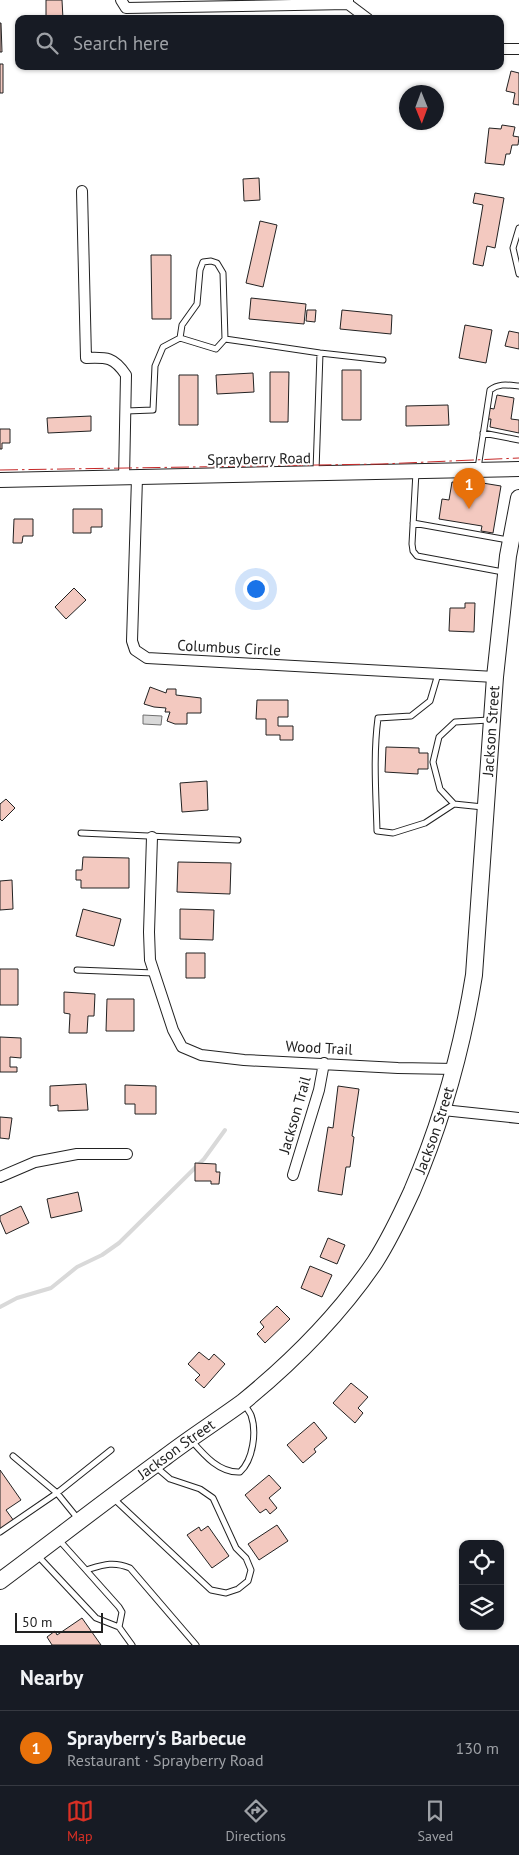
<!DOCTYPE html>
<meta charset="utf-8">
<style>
:root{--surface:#171b24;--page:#242831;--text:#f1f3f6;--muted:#9ea1a6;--line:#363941;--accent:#d93025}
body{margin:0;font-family:"PT Sans",sans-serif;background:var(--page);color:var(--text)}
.controls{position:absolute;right:15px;bottom:15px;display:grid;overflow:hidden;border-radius:10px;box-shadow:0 1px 4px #0004}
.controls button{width:45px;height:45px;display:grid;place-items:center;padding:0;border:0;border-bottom:1px solid var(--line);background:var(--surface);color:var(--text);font:25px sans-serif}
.compass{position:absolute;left:399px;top:85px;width:45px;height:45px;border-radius:50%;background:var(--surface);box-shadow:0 1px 4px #0004;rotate:179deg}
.scale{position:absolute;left:15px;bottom:12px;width:88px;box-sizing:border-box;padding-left:5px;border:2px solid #222;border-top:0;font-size:14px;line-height:18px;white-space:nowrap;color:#222;-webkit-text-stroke:4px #fff;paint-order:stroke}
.you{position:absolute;left:255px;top:588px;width:18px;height:18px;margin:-12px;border:4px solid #fff;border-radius:50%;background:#1a73e8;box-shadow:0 0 0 8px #1a73e833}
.badge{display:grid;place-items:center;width:32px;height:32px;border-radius:50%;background:var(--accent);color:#fff;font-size:16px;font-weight:700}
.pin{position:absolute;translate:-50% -41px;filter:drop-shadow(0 1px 2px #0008)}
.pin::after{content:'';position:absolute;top:26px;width:18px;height:15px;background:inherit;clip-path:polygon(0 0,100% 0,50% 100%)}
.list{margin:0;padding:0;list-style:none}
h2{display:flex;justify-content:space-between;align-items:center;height:65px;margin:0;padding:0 20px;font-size:21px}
h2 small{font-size:16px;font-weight:400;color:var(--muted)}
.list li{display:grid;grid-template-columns:32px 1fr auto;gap:15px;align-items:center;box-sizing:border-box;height:75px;padding:0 20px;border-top:1px solid var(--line)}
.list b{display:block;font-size:19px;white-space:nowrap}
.list p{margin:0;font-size:16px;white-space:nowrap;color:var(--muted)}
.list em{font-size:16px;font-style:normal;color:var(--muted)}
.icon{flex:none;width:28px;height:28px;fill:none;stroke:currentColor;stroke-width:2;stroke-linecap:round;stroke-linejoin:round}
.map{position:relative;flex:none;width:519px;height:1645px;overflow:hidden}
.search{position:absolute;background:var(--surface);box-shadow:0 1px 4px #0004;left:15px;right:15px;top:15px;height:55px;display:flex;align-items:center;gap:12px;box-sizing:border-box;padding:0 18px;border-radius:10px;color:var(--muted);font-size:19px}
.sheet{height:140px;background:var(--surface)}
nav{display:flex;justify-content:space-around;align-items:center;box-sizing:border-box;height:70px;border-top:1px solid var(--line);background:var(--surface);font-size:14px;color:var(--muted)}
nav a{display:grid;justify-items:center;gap:2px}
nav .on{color:var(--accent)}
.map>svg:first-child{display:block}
.water{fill:#d9d9d9;stroke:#6f6f6f}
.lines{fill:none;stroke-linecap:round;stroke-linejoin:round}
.stream{stroke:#d9d9d9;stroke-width:4}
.building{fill:#f3c9c0;stroke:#222}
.service-casing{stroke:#222;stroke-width:7}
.minor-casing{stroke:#222;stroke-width:12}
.tertiary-casing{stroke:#222;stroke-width:16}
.primary-casing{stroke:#222;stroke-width:18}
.service{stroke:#fff;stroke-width:5}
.minor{stroke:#fff;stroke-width:10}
.tertiary{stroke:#fff;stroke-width:14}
.primary{stroke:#fff;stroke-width:16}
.power{stroke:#c62828;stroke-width:1;stroke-dasharray:18 4 2.5 4;stroke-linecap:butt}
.labels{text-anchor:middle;stroke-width:4;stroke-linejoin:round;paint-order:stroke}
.street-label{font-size:15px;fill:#222;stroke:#fff}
</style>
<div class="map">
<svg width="519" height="1645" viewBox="0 0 519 1645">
<rect width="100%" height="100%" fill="#fff"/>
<path class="water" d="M 143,715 L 162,716 L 161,725 L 143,724 Z"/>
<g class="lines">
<path class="stream" d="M 0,1307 L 17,1298 L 51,1288 L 77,1267 L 102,1255 L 119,1243 L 204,1159 L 225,1130"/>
</g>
<path class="building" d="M 46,0 L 62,0 L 63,19 L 46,19 Z
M 0,23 L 1,23 L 2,52 L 0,52 Z
M 0,64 L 3,64 L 3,93 L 0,93 Z
M 511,71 L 519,73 L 519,105 L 513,104 L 515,93 L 506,91 Z
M 502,125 L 515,127 L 513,136 L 519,137 L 518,145 L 512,145 L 510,154 L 506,154 L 504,165 L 485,163 L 489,128 L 501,129 Z
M 259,178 L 260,200 L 244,201 L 243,179 Z
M 475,193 L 504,198 L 495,248 L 487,246 L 483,266 L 473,264 L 483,205 L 473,203 Z
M 260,221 L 277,225 L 263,287 L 246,283 Z
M 151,255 L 171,255 L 171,319 L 152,319 Z
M 251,298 L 306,304 L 304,324 L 249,319 Z
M 307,310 L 316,310 L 315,322 L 306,321 Z
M 342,310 L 392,315 L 391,334 L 340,329 Z
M 465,325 L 492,330 L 486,363 L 459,358 Z
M 509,331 L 519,333 L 519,349 L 505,346 Z
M 342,370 L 361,370 L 361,420 L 342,420 Z
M 270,372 L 289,372 L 288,422 L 270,422 Z
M 253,373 L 254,392 L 217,394 L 216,375 Z
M 179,375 L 198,375 L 198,425 L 179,425 Z
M 497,395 L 514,398 L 511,419 L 519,420 L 519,433 L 490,427 L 491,419 L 487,419 L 489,408 L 494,409 Z
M 448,405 L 449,425 L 406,426 L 406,406 Z
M 91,416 L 91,431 L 48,433 L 47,418 Z
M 0,429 L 10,429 L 10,443 L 2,443 L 2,449 L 0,449 Z
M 464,480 L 501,486 L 493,533 L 481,531 L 482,526 L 439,519 L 442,499 L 449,500 L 452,482 L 464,484 Z
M 73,509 L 102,509 L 102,527 L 91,527 L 91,533 L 73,533 Z
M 14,519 L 33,519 L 33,536 L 23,536 L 22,543 L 13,543 Z
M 74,588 L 86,600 L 66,619 L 55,607 Z
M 465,603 L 475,603 L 474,632 L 449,631 L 450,608 L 465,608 Z
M 150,687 L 166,693 L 167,689 L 176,689 L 176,695 L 201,698 L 201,713 L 187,713 L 187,724 L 175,724 L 167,721 L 170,712 L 165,712 L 166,708 L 154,707 L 144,704 Z
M 257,700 L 288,700 L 288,717 L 278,717 L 278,726 L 293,726 L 293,740 L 280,740 L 280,735 L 266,735 L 266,719 L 256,719 Z
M 386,747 L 419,748 L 419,753 L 428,753 L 428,769 L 418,769 L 418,774 L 385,772 Z
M 207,781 L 208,810 L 182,812 L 180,783 Z
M 6,799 L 15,808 L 2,821 L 0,819 L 0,804 Z
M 83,857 L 129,858 L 129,888 L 81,888 L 81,880 L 76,880 L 76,870 L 82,870 Z
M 178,862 L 231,863 L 230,894 L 177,892 Z
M 12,880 L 13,909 L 0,910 L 0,881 Z
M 83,909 L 121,919 L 114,946 L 76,936 Z
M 180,909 L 214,910 L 213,940 L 180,939 Z
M 186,953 L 205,953 L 205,978 L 186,978 Z
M 0,969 L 18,969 L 18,1005 L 0,1005 Z
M 64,992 L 95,994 L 94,1016 L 88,1016 L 87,1033 L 69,1033 L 70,1014 L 64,1013 Z
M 107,999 L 134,999 L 134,1031 L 106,1031 Z
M 0,1037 L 21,1038 L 21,1058 L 10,1057 L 10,1067 L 17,1067 L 17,1072 L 0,1072 Z
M 86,1084 L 88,1110 L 58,1111 L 58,1105 L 50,1106 L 50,1086 Z
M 125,1085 L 156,1086 L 156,1114 L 135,1114 L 135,1104 L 125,1104 Z
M 338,1086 L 359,1089 L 352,1136 L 354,1137 L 350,1167 L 346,1167 L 342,1195 L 318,1191 L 328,1127 L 333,1128 Z
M 0,1117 L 12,1118 L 9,1139 L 0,1138 Z
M 195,1163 L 216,1164 L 216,1172 L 220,1172 L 219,1184 L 211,1184 L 211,1181 L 195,1181 Z
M 78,1192 L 82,1211 L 51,1218 L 47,1199 Z
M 21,1206 L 29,1223 L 6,1234 L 0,1220 L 0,1216 Z
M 328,1238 L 345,1245 L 337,1264 L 320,1257 Z
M 310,1266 L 332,1275 L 322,1297 L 301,1288 Z
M 277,1306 L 290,1319 L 265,1343 L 257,1334 L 264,1327 L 260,1322 Z
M 199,1352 L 209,1360 L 214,1354 L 225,1364 L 204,1388 L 195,1380 L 200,1375 L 188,1364 Z
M 351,1383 L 368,1397 L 358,1408 L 363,1413 L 355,1423 L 333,1403 Z
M 314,1422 L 327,1438 L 314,1449 L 316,1452 L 303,1463 L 287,1445 Z
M 0,1470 L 21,1500 L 6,1510 L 14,1521 L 0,1530 Z
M 269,1475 L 281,1488 L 269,1498 L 277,1508 L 270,1514 L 266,1509 L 260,1513 L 245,1495 Z
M 277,1525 L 288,1541 L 259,1560 L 248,1544 Z
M 208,1526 L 229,1556 L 212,1568 L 187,1535 L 199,1527 L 201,1531 Z
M 82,1618 L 101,1645 L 52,1645 L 47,1637 L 55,1631 L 57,1635 Z"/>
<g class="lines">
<g class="service-casing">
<path id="service" d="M 519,228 L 513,248 L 519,274
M 180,338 L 182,325 L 197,304 L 200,270 L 203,262 L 211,261 L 217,263 L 223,273 L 225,339 L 320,353 L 383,360
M 126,411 L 153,410 L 155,366 L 163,347 L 180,338 L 216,349 L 225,339
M 483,433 L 519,440
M 478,468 L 490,390 C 499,383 508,385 519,386
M 316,471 L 320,353
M 416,472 L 412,544 L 413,551 L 417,556 L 503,572
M 413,523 L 508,540
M 438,674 L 430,701 L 411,716 L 378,718 C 373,756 376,793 377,831 L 393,833 L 425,823 L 454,804 L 483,807
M 454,804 L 440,789 L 433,762 L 439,737 L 455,722 L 489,720
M 81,833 L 238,840
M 77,970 L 154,973
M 191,1440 C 204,1455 219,1473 240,1472 C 253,1460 257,1432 251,1415 C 249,1411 246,1407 244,1404
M 13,1456 L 57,1493 L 79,1520
M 113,1498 L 211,1590 L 226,1593 L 238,1589 L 248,1581 L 251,1570 L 246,1558 L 236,1548 L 213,1498 L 200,1489 L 170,1479 L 156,1467
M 0,1532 L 57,1493 L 111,1450
M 59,1540 L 86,1570 C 103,1565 113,1561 130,1568 L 196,1645
M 38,1556 L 96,1618 L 119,1627 L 132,1645
M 86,1570 L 119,1607 L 122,1612 L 119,1627"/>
</g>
<g class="minor-casing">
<path id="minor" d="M 121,0 L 126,8 L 348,4 L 348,0
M 348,4 L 368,19
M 500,49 L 519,49
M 82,191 L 86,358 C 107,357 114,357 126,375 L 124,479
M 137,478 L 132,641 L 135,650 L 147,658 L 495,677
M 152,837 L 149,932 L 150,960 L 173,1030 L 182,1047 L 201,1055 L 244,1060 L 398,1068 L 455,1069
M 443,1110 L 519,1118
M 293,1175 L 319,1090 L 324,1063
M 0,1177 L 35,1162 L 77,1154 L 127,1154"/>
</g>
<g class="tertiary-casing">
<path id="tertiary" d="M 0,480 L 519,469"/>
</g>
<g class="primary-casing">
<g id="primary">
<path id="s1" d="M 0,1581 C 55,1540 109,1498 164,1458 C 190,1438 217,1421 243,1402 C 292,1362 339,1315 375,1262 C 389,1240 401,1215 412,1191 C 442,1121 462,1050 474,975 L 495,677 L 508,556 L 519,498"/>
</g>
</g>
<use href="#service" class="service"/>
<use href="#minor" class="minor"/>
<use href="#tertiary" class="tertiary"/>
<use href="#primary" class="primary"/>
<path class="power" d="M 0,470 L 382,464 L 519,458"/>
</g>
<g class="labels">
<g class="street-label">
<text transform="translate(259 459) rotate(-1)" y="5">Sprayberry Road</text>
<text transform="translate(229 648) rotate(3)" y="5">Columbus Circle</text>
<text dy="5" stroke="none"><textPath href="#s1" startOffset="1045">Jackson Street</textPath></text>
<text transform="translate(319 1048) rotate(3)" y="5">Wood Trail</text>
<text transform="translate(295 1115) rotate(-74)" y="5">Jackson Trail</text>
<text dy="5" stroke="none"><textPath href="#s1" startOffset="640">Jackson Street</textPath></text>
<text dy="5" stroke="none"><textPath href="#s1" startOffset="220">Jackson Street</textPath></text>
</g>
</g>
</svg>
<div class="controls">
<button><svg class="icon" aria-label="locate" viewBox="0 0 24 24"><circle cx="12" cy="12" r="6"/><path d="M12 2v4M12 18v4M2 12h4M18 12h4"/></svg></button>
<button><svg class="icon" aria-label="layers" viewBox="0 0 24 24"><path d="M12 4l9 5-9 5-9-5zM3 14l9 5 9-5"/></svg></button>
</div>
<svg class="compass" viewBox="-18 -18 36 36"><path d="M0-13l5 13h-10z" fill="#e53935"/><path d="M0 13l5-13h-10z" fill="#9ea1a6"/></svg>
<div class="scale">50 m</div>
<div class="you"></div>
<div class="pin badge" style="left:469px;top:509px;background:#e8710a">1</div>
<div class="search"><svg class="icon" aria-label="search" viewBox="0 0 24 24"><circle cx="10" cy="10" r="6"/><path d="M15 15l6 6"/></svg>Search here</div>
</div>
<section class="sheet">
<h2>Nearby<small></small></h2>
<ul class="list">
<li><span class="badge" style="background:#e8710a">1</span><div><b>Sprayberry's Barbecue</b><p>Restaurant · Sprayberry Road</p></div><em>130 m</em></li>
</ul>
</section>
<nav>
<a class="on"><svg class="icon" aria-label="map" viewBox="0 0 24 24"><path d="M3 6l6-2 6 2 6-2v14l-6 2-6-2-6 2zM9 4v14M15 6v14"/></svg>Map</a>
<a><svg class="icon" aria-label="directions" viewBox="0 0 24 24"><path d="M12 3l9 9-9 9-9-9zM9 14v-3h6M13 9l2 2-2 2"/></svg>Directions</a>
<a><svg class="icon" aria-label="saved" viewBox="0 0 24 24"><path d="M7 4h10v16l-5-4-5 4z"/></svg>Saved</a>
</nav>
